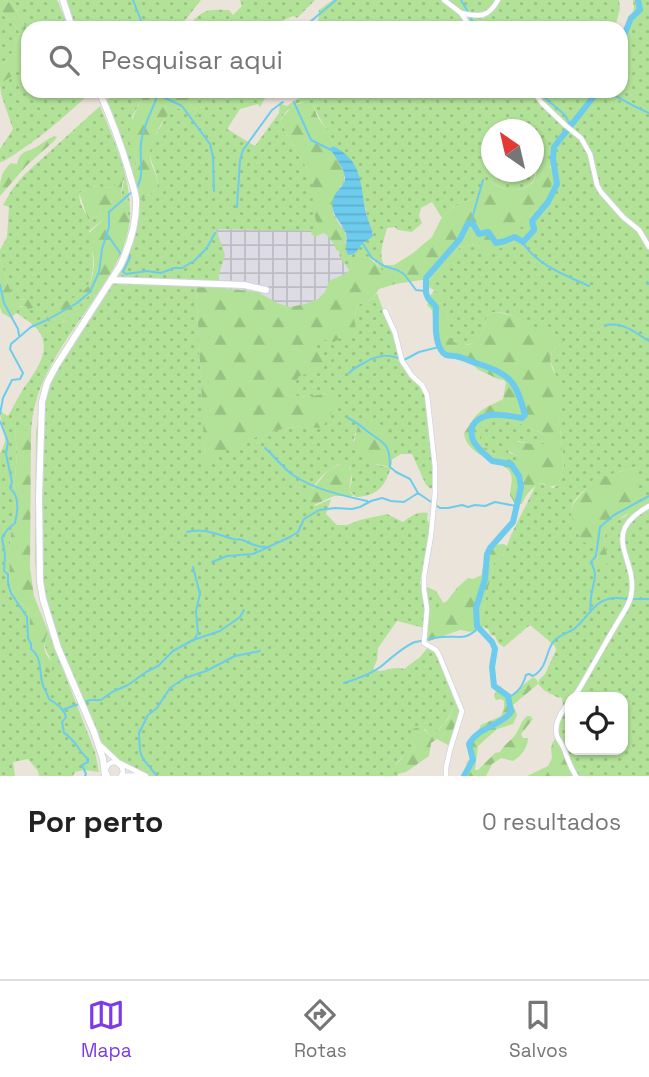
<!DOCTYPE html>
<html lang="pt">
<style>
:root{--surface:#fff;--page:#f6f6f6;--text:#222;--muted:#767676;--line:#e0e0e0;--accent:#7c3aed}
body{margin:0;font-family:"Space Grotesk",sans-serif;background:var(--page);color:var(--text)}
.controls{position:absolute;right:21px;bottom:21px;display:grid;overflow:hidden;border-radius:14px;box-shadow:0 2px 5px #0004}
.controls button{width:63px;height:63px;display:grid;place-items:center;padding:0;border:0;border-bottom:2px solid var(--line);background:var(--surface);color:var(--text);font:35px sans-serif}
.compass{position:absolute;left:481px;top:119px;width:63px;height:63px;border-radius:50%;background:var(--surface);box-shadow:0 2px 5px #0004;rotate:326deg}
.list{margin:0;padding:0;list-style:none}
h2{display:flex;justify-content:space-between;align-items:center;height:91px;margin:0;padding:0 28px;font-size:30px}
h2 small{font-size:23px;font-weight:400;color:var(--muted)}
.icon{flex:none;width:38px;height:38px;fill:none;stroke:currentColor;stroke-width:2;stroke-linecap:round;stroke-linejoin:round}
.map{position:relative;flex:none;width:649px;height:776px;overflow:hidden}
.search{position:absolute;background:var(--surface);box-shadow:0 2px 5px #0004;left:21px;right:21px;top:21px;height:77px;display:flex;align-items:center;gap:18px;box-sizing:border-box;padding:0 24px;border-radius:21px;color:var(--muted);font-size:26px}
.sheet{height:203px;background:var(--surface)}
nav{display:flex;justify-content:space-around;align-items:center;box-sizing:border-box;height:98px;border-top:2px solid var(--line);background:var(--surface);font-size:19px;color:var(--muted)}
nav a{display:grid;justify-items:center;gap:4px}
nav .on{color:var(--accent)}
.map>svg:first-child{display:block}
.industrial{fill:url(#industrial-grid)}
.grass{fill:url(#grass-dots);fill-rule:evenodd}
.forest{fill:url(#forest-firs);fill-rule:evenodd}
.water{fill:url(#water-rules)}
.lines{fill:none;stroke-linecap:round;stroke-linejoin:round}
.stream{stroke:#6dcced;stroke-width:2}
.river{stroke:#6dcced;stroke-width:6}
.street-casing{stroke:#d0d3e2;stroke-width:6}
.secondary-casing{stroke:#d0d3e2;stroke-width:8}
.street{stroke:#fff;stroke-width:4.5}
.secondary{stroke:#fff;stroke-width:6}
</style>
<div class="map">
<svg width="649" height="776" viewBox="0 0 649 776">
<defs>
<pattern id="industrial-grid" width="8" height="8" patternUnits="userSpaceOnUse" patternTransform="scale(1.75)"><rect width="8" height="8" fill="#dddbe3"/><path d="M0 4h8M4 0v8" fill="none" stroke="#bebcc3"/></pattern>
<pattern id="grass-dots" width="8" height="8" patternUnits="userSpaceOnUse" patternTransform="scale(1.75)"><rect width="8" height="8" fill="#b1e297"/><path d="M2 2h.1M6 6h.1" fill="none" stroke="#98c282" stroke-width="1.8" stroke-linecap="round"/></pattern>
<pattern id="forest-firs" width="22" height="20" patternUnits="userSpaceOnUse" patternTransform="scale(1.75)"><rect width="22" height="20" fill="#b1e297"/><path d="M5 1l3.5 6h-7zM16 11l3.5 6h-7z" fill="#98c282"/></pattern>
<pattern id="water-rules" width="6" height="5" patternUnits="userSpaceOnUse" patternTransform="scale(1.75)"><rect width="6" height="5" fill="#6dcced"/><path d="M0 2.5h6" fill="none" stroke="#5eafcb"/></pattern>
</defs>
<rect width="100%" height="100%" fill="#ebe4da"/>
<path class="industrial" d="M 367,151 L 379,245 L 319,324 L 295,425 L 203,459 L 194,226 Z"/>
<path class="grass" d="M 4,0 L 57,0 L 69,28 L 28,28 L 28,31 L 13,4 Z
M 66,0 L 201,0 L 179,28 L 75,28 Z
M 240,0 L 315,0 L 297,18 L 293,16 L 282,21 L 276,28 L 189,28 L 188,26 C 203,9 208,9 229,10 L 233,15 L 242,6 Z
M 333,0 L 619,0 L 620,8 L 615,28 L 313,28 L 318,22 L 319,10 Z
M 633,0 L 649,0 L 649,776 L 578,776 L 575,774 C 570,761 559,745 558,731 C 557,719 567,709 561,697 L 559,698 L 545,691 L 538,684 L 539,680 L 545,674 L 556,650 L 555,646 L 530,625 L 504,647 L 498,643 L 495,636 L 491,635 L 488,629 L 483,627 L 479,629 L 494,562 L 503,556 L 511,535 L 536,485 L 539,483 L 553,488 L 558,485 L 564,466 L 560,429 L 557,379 L 550,359 L 552,352 L 561,344 C 548,336 505,306 491,313 C 485,316 486,322 485,327 C 483,332 479,337 476,342 C 467,346 450,348 447,334 C 445,328 448,323 447,317 C 447,311 443,306 439,302 C 440,292 436,292 429,287 L 427,282 C 442,265 451,277 459,248 L 474,244 L 487,250 L 512,245 L 518,229 L 531,220 L 530,216 C 534,211 539,210 543,205 C 553,195 551,179 551,166 L 539,164 L 535,173 L 534,180 L 530,185 L 521,189 L 510,191 L 489,182 L 479,197 L 456,204 L 442,218 L 432,202 L 421,208 L 419,216 L 422,223 L 412,232 L 398,230 L 395,227 L 387,228 C 384,240 378,254 384,265 L 394,265 L 393,270 L 382,270 L 373,259 L 365,257 L 349,270 L 340,257 L 339,251 L 336,250 L 334,244 L 341,243 L 346,239 L 345,246 L 362,244 L 373,232 L 369,223 L 364,203 L 335,147 L 333,146 C 330,130 319,121 313,104 C 299,97 286,109 280,121 L 297,153 L 312,176 L 317,225 L 312,231 L 216,229 L 225,255 L 219,274 L 219,283 L 196,285 L 205,460 C 233,447 263,431 294,427 C 303,426 313,427 322,428 L 327,393 L 308,397 L 289,395 L 312,342 L 321,339 L 354,318 L 358,305 L 372,299 L 377,293 L 383,310 L 389,319 L 398,348 L 398,360 L 406,372 L 421,387 L 428,400 L 434,486 L 431,489 L 426,485 L 412,454 L 401,454 L 391,460 L 393,448 L 359,424 L 353,441 C 365,457 369,466 391,467 C 385,486 378,496 356,497 L 349,490 L 352,480 L 350,467 L 339,464 C 324,472 310,485 310,501 L 315,506 L 331,499 L 326,514 L 337,525 L 347,525 L 360,520 L 387,514 L 403,522 C 410,517 418,511 428,513 L 427,519 L 431,528 L 420,584 L 436,591 L 444,604 L 427,613 L 425,628 L 397,621 L 378,648 L 377,660 L 373,669 C 381,675 392,665 404,669 L 420,657 L 429,646 L 439,654 L 461,706 L 453,709 C 447,722 442,725 434,735 L 429,735 L 425,729 L 412,741 L 415,749 L 406,753 L 396,764 L 398,776 L 149,776 L 119,760 L 99,739 L 46,612 L 37,584 L 35,561 L 36,432 L 40,407 L 55,372 L 120,273 C 131,250 139,227 138,202 L 157,189 C 161,173 147,162 150,146 C 152,139 157,133 161,126 C 164,121 168,111 174,109 C 182,106 189,113 192,119 L 198,112 L 191,105 L 188,97 L 193,91 L 269,91 L 260,107 L 258,104 L 240,109 L 227,129 L 255,146 L 279,113 L 280,101 L 281,104 L 287,106 L 303,95 L 298,91 L 621,91 L 621,35 L 632,17 L 634,8 ZM 491,130 L 534,130 L 534,172 L 491,172 ZM 636,467 L 628,515 L 617,520 L 606,529 L 604,545 L 606,550 L 597,559 L 597,545 L 581,541 C 571,513 562,507 591,485 L 592,481 L 605,476 ZM 570,697 L 623,697 L 623,750 L 570,750 Z
M 0,12 L 16,27 L 19,32 C 16,45 12,59 0,65 Z
M 28,42 L 28,91 L 92,91 C 65,117 37,141 4,161 L 0,162 L 0,149 L 13,129 L 1,94 L 0,84 C 18,72 20,62 28,42 Z
M 117,91 L 146,91 L 132,117 L 135,156 L 138,160 L 132,172 L 105,102 Z
M 100,106 C 115,143 132,178 130,219 L 127,215 L 127,202 L 121,197 L 124,180 L 113,188 L 91,186 L 79,193 L 80,202 L 88,219 L 102,215 L 105,215 L 104,219 L 89,231 C 93,255 100,285 74,298 C 64,302 56,304 49,311 L 63,322 C 76,315 79,302 91,294 L 96,296 C 66,342 31,381 31,438 L 26,432 L 15,431 L 17,453 L 14,490 L 15,499 L 9,553 L 10,585 L 15,599 L 27,607 L 30,615 L 30,640 L 34,653 L 44,671 L 52,669 C 53,653 39,653 48,631 L 95,752 L 99,772 L 84,770 L 75,772 L 73,776 L 39,776 L 38,771 L 28,759 L 13,762 L 15,776 L 0,776 L 0,453 C 12,434 0,429 0,410 L 3,413 L 8,416 C 13,408 17,399 22,391 C 33,374 54,351 38,330 C 32,323 24,318 16,313 L 18,307 L 26,306 L 25,299 L 19,300 L 13,299 L 0,259 L 0,250 L 7,237 L 9,207 L 3,205 L 13,188 L 24,175 Z
M 500,416 L 519,423 L 546,435 L 550,441 L 547,444 L 531,444 L 518,441 L 508,452 L 521,458 L 521,461 L 518,463 C 511,460 503,459 496,455 C 472,441 474,425 500,416 Z"/>
<path class="forest" d="M 0,0 L 4,0 L 13,4 L 28,31 L 28,42 L 18,68 L 13,75 L 0,84 L 0,65 C 12,59 16,45 19,32 L 16,27 L 0,12 Z
M 146,91 L 193,91 L 189,97 L 191,105 L 198,112 L 196,118 L 192,120 C 189,115 186,110 180,109 C 167,106 148,145 150,157 C 151,169 160,176 157,189 L 138,202 L 132,172 L 138,160 C 120,137 134,114 146,91 Z
M 307,101 L 313,104 L 317,116 L 331,136 L 333,146 L 330,148 C 337,160 352,176 339,188 L 333,214 L 347,236 L 346,239 L 340,243 L 334,244 L 326,234 L 323,233 L 315,237 L 311,234 L 312,230 L 317,225 L 313,206 L 312,176 L 297,153 L 280,121 L 292,106 Z
M 54,136 L 57,137 L 54,141 L 26,166 L 0,196 C 0,180 0,173 11,163 L 17,164 C 21,149 27,153 38,146 C 43,142 48,139 54,136 Z
M 548,160 C 554,172 553,195 543,205 C 539,209 534,211 530,216 L 531,220 L 518,229 L 512,245 L 494,250 L 487,250 L 474,244 L 459,248 L 456,260 L 449,268 L 428,279 L 395,284 L 379,289 L 372,299 L 358,305 L 354,318 L 356,329 L 334,342 L 321,339 L 313,342 L 323,355 L 324,370 L 299,376 L 289,395 L 308,397 L 327,393 L 335,400 L 331,414 L 322,428 C 313,428 303,426 294,427 C 263,431 233,447 205,461 L 196,284 L 221,285 L 223,288 L 258,292 L 277,303 L 290,307 L 305,304 L 318,299 L 325,292 L 329,281 L 345,274 L 358,262 L 368,256 L 382,270 L 393,270 L 394,265 L 413,253 L 432,237 L 441,219 L 456,204 L 479,197 L 485,180 C 499,186 508,194 524,188 C 528,186 532,185 534,181 C 536,176 537,169 539,164 Z
M 123,177 L 121,197 L 127,202 L 127,215 L 130,219 C 126,251 113,270 96,296 L 91,294 C 75,305 73,328 48,321 L 45,317 C 52,303 64,303 77,296 C 98,284 97,255 87,237 C 91,228 102,224 105,216 L 102,215 L 88,219 L 79,193 L 91,186 L 113,188 L 119,178 Z
M 0,259 L 13,299 L 19,300 L 31,299 L 36,307 L 28,309 L 26,306 L 20,306 L 17,309 L 17,312 L 11,318 L 2,313 L 0,307 Z
M 434,291 L 440,293 L 439,302 L 445,308 L 447,316 L 447,335 L 455,343 L 468,345 L 476,342 C 479,337 483,332 485,327 C 486,322 485,316 491,313 C 504,307 549,335 563,342 L 552,352 L 550,359 L 552,368 L 559,382 L 560,429 L 564,466 L 558,485 L 548,487 L 544,484 L 539,483 C 531,489 526,494 522,504 L 515,504 L 510,495 C 510,487 514,480 510,472 C 507,467 501,465 496,463 C 483,456 466,450 464,433 C 470,425 474,416 482,410 C 489,405 496,403 503,399 L 506,383 L 504,380 L 498,379 L 479,370 L 466,360 L 447,353 L 441,346 L 436,343 L 432,310 L 427,305 L 430,296 ZM 500,417 L 519,423 L 546,435 L 549,441 L 547,444 L 531,444 L 508,440 L 502,444 L 502,447 L 520,458 L 521,461 L 518,463 C 511,459 503,459 496,455 C 473,442 474,425 500,417 Z
M 362,422 L 377,423 L 391,429 L 394,439 L 391,467 L 371,463 L 353,445 L 358,426 Z
M 17,425 L 25,428 L 26,432 L 31,438 L 30,568 L 34,596 L 48,631 C 46,637 43,645 45,651 C 48,662 58,660 49,673 L 44,671 L 34,653 L 30,640 L 30,615 L 27,607 L 15,599 L 10,585 L 9,553 L 15,499 L 14,490 L 17,453 L 15,431 Z
M 344,463 C 355,468 350,481 349,490 L 353,496 L 334,496 L 312,506 L 310,501 L 310,492 C 323,479 324,469 344,463 Z
M 636,467 L 640,497 L 638,504 L 634,510 L 617,520 L 606,529 L 604,545 L 608,558 L 605,569 L 601,571 L 597,562 L 598,545 L 581,542 C 570,510 563,513 588,487 C 593,483 592,478 597,473 L 605,476 Z
M 504,544 L 507,546 L 503,556 L 494,562 L 479,629 L 470,632 L 460,630 L 429,641 L 423,637 L 426,613 L 447,601 L 457,588 L 468,578 L 473,579 L 482,575 C 481,566 488,561 488,549 L 494,545 Z
M 533,677 L 537,680 L 538,684 L 513,705 L 517,715 L 513,724 L 497,729 L 478,746 L 475,770 L 478,770 L 495,753 L 500,752 C 504,744 513,740 517,732 C 521,725 521,722 527,716 L 530,716 L 533,719 L 521,734 L 523,738 L 528,738 C 527,749 522,755 513,761 L 501,758 L 492,764 L 486,776 L 464,776 L 467,762 L 472,756 L 468,742 L 475,737 L 481,725 L 501,716 L 504,708 L 504,701 L 501,699 L 496,700 L 494,696 L 497,689 L 501,686 L 504,694 L 509,697 Z
M 457,705 L 461,706 L 449,744 L 448,745 L 437,739 L 431,743 L 429,756 L 406,772 L 398,774 L 396,771 L 396,765 L 406,753 L 415,749 L 410,734 L 413,729 C 421,726 424,729 429,735 L 434,735 C 441,726 451,720 453,707 Z
M 557,736 L 578,776 L 527,776 L 548,766 L 552,758 L 551,748 L 553,742 Z"/>
<path class="water" d="M 333,146 C 362,161 360,181 365,209 C 367,218 371,227 373,236 C 370,239 365,241 362,244 C 357,250 357,254 348,255 C 344,247 348,241 346,233 C 341,220 328,214 334,197 C 336,190 345,186 345,178 C 345,168 334,157 330,148 Z"/>
<g class="lines">
<path class="stream" d="M 133,0 L 144,28
M 461,0 L 468,12
M 470,17 L 476,28
M 310,22 L 336,0
M 540,91 C 547,105 569,111 569,126
M 597,91 L 599,91
M 607,91 C 621,99 634,107 649,113
M 159,95 L 182,106 L 210,144 L 213,157 L 214,191
M 294,102 L 311,140 L 331,150
M 137,187 C 145,174 139,158 141,144 C 142,126 154,108 159,91
M 237,207 L 240,160 L 243,150 L 272,110 L 283,102
M 471,222 L 483,180
M 106,233 L 121,254
M 522,242 C 537,265 565,275 589,286
M 363,244 L 372,258 L 384,266 L 397,270 L 404,274 L 416,290 L 425,291
M 126,256 L 130,257 L 123,272 L 126,274 L 147,271 L 161,273 L 174,268 L 182,268 L 194,261 L 207,248 L 215,233
M 647,282 L 649,283
M 0,285 L 4,303 L 18,329 L 19,335
M 606,325 C 624,322 634,332 649,341
M 349,373 C 354,368 358,366 364,363 C 378,354 389,354 404,360 L 419,352 L 439,347
M 0,414 L 3,398 L 12,380 L 20,379 L 23,373 L 10,349 L 11,344 L 31,327 L 47,320 L 77,303 L 90,292 L 99,272 L 102,249 L 109,227 L 109,212 L 133,191
M 348,418 C 356,422 360,425 367,431 C 384,444 390,442 390,467 L 396,472 L 410,479 L 418,493 L 440,508 L 448,508 L 462,505 L 468,507 L 475,505 L 485,506 L 495,502 L 516,506
M 0,421 L 8,442 L 6,454 L 12,482 L 10,488 C 20,496 18,511 15,523 L 7,530 L 2,538 L 5,554 L 4,571 L 8,574 L 8,584 L 11,593 L 27,617 L 28,638 L 31,644 L 31,649 C 44,659 38,675 44,688 C 46,692 48,695 49,699 C 56,704 64,708 66,717 L 62,722 L 64,733 C 75,739 79,752 88,759 L 88,762 L 82,765 L 86,774 L 85,776
M 265,448 C 275,457 283,468 293,475 C 313,489 344,496 367,501
M 187,532 C 203,527 218,535 233,539 C 243,541 236,537 245,541 C 253,544 257,548 267,547
M 212,562 L 227,556 L 253,554 L 290,537 L 298,532 L 304,519 L 319,510 L 335,508 L 352,509 L 360,507 L 371,501 L 382,498 L 391,501 L 404,502 L 418,493
M 193,567 L 200,594 L 196,611 L 198,633 L 194,640
M 633,599 L 649,599
M 590,612 C 591,605 590,599 592,592 C 594,578 598,577 591,562 L 596,556 L 600,527 L 614,515 L 649,496
M 344,683 C 357,679 374,673 384,664 C 392,657 405,646 415,642 C 421,641 437,637 442,637 C 457,635 465,642 478,628
M 509,697 C 519,692 523,685 526,675 L 529,674 L 533,676 C 549,667 545,649 555,640 C 560,635 568,633 574,629 C 593,612 597,593 627,599
M 62,710 L 90,700 L 101,700 L 112,692 L 128,685 L 146,672 L 158,666 L 173,651 L 193,640 L 220,631 L 240,617 L 244,610
M 157,776 L 143,759 L 140,751 L 139,733 L 148,715 L 157,708 L 170,688 L 185,678 L 206,671 L 235,656 L 260,651"/>
<path class="river" d="M 621,43 L 631,18 L 640,10 L 638,0
M 464,776 L 473,760 L 469,744 C 478,727 501,726 511,712 L 508,696 L 494,686 L 492,667 L 495,649 L 492,642 L 477,626 L 476,608 L 485,579 L 487,554 L 490,548 L 513,522 L 521,487 L 519,476 L 511,464 L 492,461 C 486,455 476,448 473,440 C 466,420 485,414 500,415 C 507,415 515,417 522,418 L 525,415 C 516,380 510,374 476,363 C 469,361 462,357 455,356 C 449,355 445,357 441,350 C 434,339 436,320 436,307 L 428,298 L 426,293 L 426,278 L 460,239 L 468,223 L 473,224 L 479,234 L 488,232 L 496,243 L 505,241 L 515,237 L 523,242 L 534,230 L 532,221 L 548,202 L 557,184 L 553,159 L 554,147 L 598,91"/>
<g class="street-casing">
<path id="street" d="M 444,0 L 461,13 L 471,28
M 461,13 C 480,17 488,18 498,0
M 533,91 L 542,103 L 565,125 L 581,138 L 590,154 L 597,185 L 601,192 L 623,217 L 639,230 L 649,247
M 385,311 L 395,333 L 402,361 L 412,376 L 422,385 L 427,395 L 435,467 L 435,492 L 431,535 L 424,576 L 424,590 L 427,609 L 424,643 L 436,650 L 439,655 L 462,711 L 450,750 L 446,768 L 446,776
M 573,697 L 578,691 C 591,669 603,647 616,625 C 621,616 629,606 631,596 C 639,558 597,535 649,506
M 570,701 C 563,710 553,723 557,736 C 559,741 563,745 565,751 C 568,760 570,767 576,776
M 101,746 L 118,762 L 146,776
M 108,776 L 105,770 C 108,764 110,762 116,762 L 122,767 L 123,772 L 121,776
M 123,776 L 140,775"/>
</g>
<g class="secondary-casing">
<path id="secondary" d="M 63,0 L 72,28
M 99,91 C 111,118 121,145 129,172 C 131,181 135,190 136,199 C 137,222 130,245 120,266 L 56,366 L 47,383 L 42,402 L 39,497 L 40,581 L 43,599 L 58,648 L 94,732 L 103,759 L 105,776
M 112,280 L 244,285 L 266,290"/>
</g>
<use href="#street" class="street"/>
<use href="#secondary" class="secondary"/>
</g>
</svg>
<div class="controls">
<button><svg class="icon" aria-label="locate" viewBox="0 0 24 24"><circle cx="12" cy="12" r="6"/><path d="M12 2v4M12 18v4M2 12h4M18 12h4"/></svg></button>
</div>
<svg class="compass" viewBox="-18 -18 36 36"><path d="M0-13l5 13h-10z" fill="#e53935"/><path d="M0 13l5-13h-10z" fill="#767676"/></svg>
<div class="search"><svg class="icon" aria-label="search" viewBox="0 0 24 24"><circle cx="10" cy="10" r="6"/><path d="M15 15l6 6"/></svg>Pesquisar aqui</div>
</div>
<section class="sheet">
<h2>Por perto<small>0 resultados</small></h2>
<ul class="list">
</ul>
</section>
<nav>
<a class="on"><svg class="icon" aria-label="map" viewBox="0 0 24 24"><path d="M3 6l6-2 6 2 6-2v14l-6 2-6-2-6 2zM9 4v14M15 6v14"/></svg>Mapa</a>
<a><svg class="icon" aria-label="directions" viewBox="0 0 24 24"><path d="M12 3l9 9-9 9-9-9zM9 14v-3h6M13 9l2 2-2 2"/></svg>Rotas</a>
<a><svg class="icon" aria-label="saved" viewBox="0 0 24 24"><path d="M7 4h10v16l-5-4-5 4z"/></svg>Salvos</a>
</nav>
